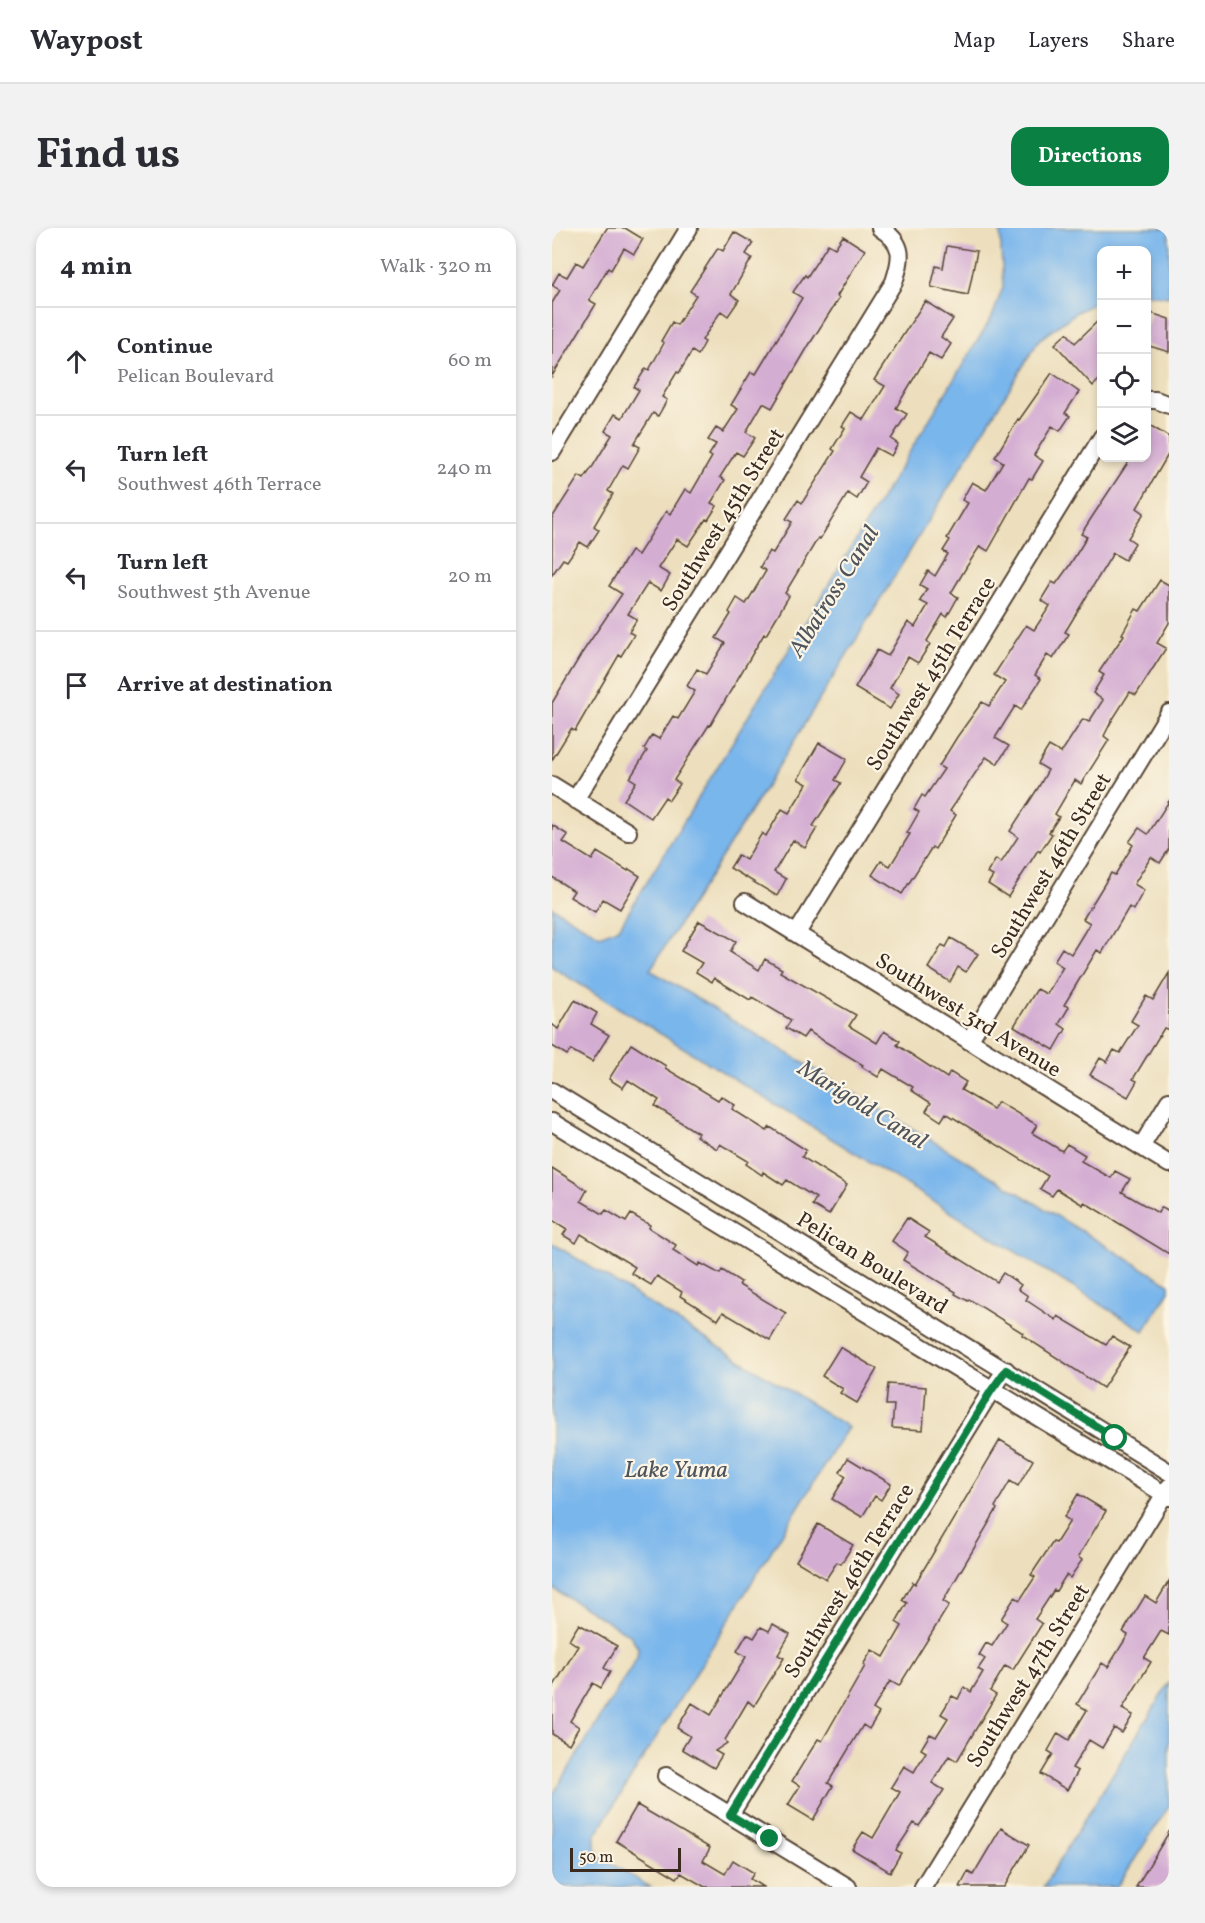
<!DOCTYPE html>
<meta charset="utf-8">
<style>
:root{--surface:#fff;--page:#f2f2f3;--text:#2b2b33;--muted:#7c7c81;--line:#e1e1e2;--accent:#0b8043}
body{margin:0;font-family:Vollkorn,serif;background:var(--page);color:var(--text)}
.controls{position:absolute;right:18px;top:18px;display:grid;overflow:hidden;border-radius:12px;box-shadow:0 3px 9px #0003}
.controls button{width:54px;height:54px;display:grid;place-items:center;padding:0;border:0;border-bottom:2px solid var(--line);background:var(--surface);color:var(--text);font:30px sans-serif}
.scale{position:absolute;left:18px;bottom:15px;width:111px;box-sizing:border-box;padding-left:6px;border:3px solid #3b2a1e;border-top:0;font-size:16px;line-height:21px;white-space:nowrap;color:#3b2a1e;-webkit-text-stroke:4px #fcf5e5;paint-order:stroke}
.stop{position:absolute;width:18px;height:18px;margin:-14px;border:4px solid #0b8043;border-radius:50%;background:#fff}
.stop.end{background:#0b8043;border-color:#fff;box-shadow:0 2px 6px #0008}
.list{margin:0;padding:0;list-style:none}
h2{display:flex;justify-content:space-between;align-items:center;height:78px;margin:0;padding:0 24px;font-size:26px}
h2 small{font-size:20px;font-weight:400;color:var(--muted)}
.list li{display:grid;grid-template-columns:39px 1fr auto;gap:18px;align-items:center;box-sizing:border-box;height:108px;padding:0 24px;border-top:2px solid var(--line)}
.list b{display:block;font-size:22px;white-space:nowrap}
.list p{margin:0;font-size:20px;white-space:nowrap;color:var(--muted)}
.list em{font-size:20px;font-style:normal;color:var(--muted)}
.icon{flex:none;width:33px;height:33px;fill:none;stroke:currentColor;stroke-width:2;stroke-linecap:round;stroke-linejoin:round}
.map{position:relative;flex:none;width:617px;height:1659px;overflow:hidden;border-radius:18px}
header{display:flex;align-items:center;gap:36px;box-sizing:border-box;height:84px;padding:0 30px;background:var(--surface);border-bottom:2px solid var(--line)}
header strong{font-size:28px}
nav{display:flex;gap:33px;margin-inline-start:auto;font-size:21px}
.intro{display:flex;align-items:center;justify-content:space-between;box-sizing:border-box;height:144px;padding:0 36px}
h1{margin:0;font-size:42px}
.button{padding:15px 27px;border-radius:18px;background:var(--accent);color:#fff;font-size:21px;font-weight:700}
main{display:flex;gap:36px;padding:0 36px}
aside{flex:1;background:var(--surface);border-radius:18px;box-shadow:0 3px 9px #0003}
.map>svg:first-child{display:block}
.water{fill:#79b6ec;stroke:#5a7085;stroke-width:1.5}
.building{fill:#d4add3}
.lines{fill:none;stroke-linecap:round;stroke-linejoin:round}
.minor-casing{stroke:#564536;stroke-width:20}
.minor{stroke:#fff;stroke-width:16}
.route{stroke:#0b8043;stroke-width:8}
.labels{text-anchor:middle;stroke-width:4.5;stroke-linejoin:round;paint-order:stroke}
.street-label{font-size:22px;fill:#3b2a1e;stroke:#fcf5e5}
.water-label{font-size:24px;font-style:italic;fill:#4e545c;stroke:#fcf5e5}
</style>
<header>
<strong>Waypost</strong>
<nav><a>Map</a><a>Layers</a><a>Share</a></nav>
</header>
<div class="intro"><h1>Find us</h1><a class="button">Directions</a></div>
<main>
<aside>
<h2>4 min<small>Walk · 320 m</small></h2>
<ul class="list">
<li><svg class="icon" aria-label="ahead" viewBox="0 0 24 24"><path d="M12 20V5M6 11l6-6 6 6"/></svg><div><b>Continue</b><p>Pelican Boulevard</p></div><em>60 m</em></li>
<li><svg class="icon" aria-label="left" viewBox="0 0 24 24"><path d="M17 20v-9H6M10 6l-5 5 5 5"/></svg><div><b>Turn left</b><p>Southwest 46th Terrace</p></div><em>240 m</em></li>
<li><svg class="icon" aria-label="left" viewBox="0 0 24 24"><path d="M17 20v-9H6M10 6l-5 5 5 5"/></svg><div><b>Turn left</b><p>Southwest 5th Avenue</p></div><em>20 m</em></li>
<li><svg class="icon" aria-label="arrive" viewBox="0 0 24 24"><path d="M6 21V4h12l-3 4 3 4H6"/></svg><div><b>Arrive at destination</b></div></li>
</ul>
</aside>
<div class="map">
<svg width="617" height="1659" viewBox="0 0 617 1659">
<rect width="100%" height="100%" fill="#fcf5e5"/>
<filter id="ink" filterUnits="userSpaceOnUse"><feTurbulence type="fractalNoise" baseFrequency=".0167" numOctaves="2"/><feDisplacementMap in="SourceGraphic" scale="12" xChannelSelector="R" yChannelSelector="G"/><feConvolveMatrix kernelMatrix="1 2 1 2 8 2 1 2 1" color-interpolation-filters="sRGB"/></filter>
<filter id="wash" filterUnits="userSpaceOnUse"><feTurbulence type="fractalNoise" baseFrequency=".008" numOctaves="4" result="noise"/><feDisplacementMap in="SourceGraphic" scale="24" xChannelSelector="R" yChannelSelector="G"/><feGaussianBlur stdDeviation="1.35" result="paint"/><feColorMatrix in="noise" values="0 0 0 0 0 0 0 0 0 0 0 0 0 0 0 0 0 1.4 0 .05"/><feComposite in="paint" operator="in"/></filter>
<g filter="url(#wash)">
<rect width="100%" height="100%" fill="#eddfbd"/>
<path class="water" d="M 448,0 L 617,0 L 617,69 L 595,66 L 594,22 L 550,22 L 549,72 L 525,84 L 487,112 L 214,559 L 98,742 L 617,1056 L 617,1063 L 592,1103 L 0,739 L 0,679 L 48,708 L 67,700 L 440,89 L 451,59 Z
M 0,1015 L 296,1199 L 43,1608 L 43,1619 L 48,1629 L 98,1659 L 0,1659 L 0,1568 L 85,1430 L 86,1419 L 78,1407 L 0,1360 Z
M 617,1455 L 617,1578 L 565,1659 L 491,1659 Z"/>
<g id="blocks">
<path class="building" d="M 55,0 L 73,0 L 91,11 L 82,26 L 72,20 L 59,42 L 56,40 L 37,72 L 44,76 L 0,148 L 0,75 L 8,62 L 0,57 L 7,45 L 15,49 L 24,34 L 31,38 Z
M 182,4 L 201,15 L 194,26 L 200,30 L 179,66 L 187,72 L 176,88 L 169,83 L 150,112 L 153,114 L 146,127 L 140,123 L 127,145 L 125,144 L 110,169 L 115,172 L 106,188 L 101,185 L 82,216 L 88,219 L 76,240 L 71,237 L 56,263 L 61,266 L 42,298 L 47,302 L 36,319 L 28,314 L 15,333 L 11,331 L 0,347 L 0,290 L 27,248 L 32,251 L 41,238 L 60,207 L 53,203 L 63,186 L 70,190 L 87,162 L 82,159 L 94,140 L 97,142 L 112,115 L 109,113 L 120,94 L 125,97 L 144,67 L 138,63 L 166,20 L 171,23 Z
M 291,8 L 313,22 L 285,68 L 287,70 L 257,117 L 220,180 L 211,175 L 194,204 L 203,210 L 191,228 L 184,224 L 168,249 L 173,252 L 159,275 L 165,278 L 156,292 L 154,291 L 136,318 L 125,311 L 106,340 L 118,347 L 109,363 L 96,355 L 76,386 L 85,391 L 77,404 L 82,407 L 69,428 L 67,427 L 23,503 L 19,501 L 0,532 L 0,475 L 30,425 L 70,366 L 57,358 L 79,323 L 86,327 L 114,283 L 118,286 L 133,261 L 139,265 L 160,229 L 157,227 L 164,216 L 156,212 L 164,200 L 171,204 L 186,181 L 179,177 L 199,144 L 204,146 L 250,70 L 241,64 L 253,47 L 255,49 L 276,16 L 283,20 Z
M 395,18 L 425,23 L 416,67 L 379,59 L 384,38 L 391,40 Z
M 373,73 L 401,91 L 389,109 L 399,116 L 389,132 L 377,125 L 344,180 L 355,186 L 339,211 L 346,216 L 339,228 L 324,220 L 307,249 L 315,254 L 305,271 L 296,265 L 268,311 L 266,310 L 233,365 L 237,368 L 214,407 L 212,406 L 158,498 L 157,497 L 122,552 L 128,556 L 117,572 L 113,569 L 99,590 L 72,572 L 84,554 L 78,550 L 95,523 L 92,521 L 100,507 L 107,511 L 121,488 L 126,491 L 143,463 L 135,458 L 145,441 L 154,446 L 173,415 L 164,410 L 179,386 L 177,384 L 185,370 L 194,376 L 214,343 L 208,339 L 217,323 L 221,325 L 240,294 L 234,291 L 246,272 L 250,275 L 283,223 L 280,221 L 293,200 L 290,198 L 299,184 L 312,192 L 333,158 L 322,152 Z
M 599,85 L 617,91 L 617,124 L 594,117 L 594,100 Z
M 549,90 L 549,150 L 541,158 L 503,116 L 515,105 L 523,115 Z
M 500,145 L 527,164 L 513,185 L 518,188 L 508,203 L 500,198 L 482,227 L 491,233 L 480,251 L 477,250 L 436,323 L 428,318 L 415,338 L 399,365 L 406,369 L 395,389 L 391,386 L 375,413 L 378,416 L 366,435 L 356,429 L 338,460 L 347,466 L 338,481 L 303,460 L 325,422 L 336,428 L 356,394 L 363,399 L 376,377 L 368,373 L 375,361 L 368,357 L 376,343 L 383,348 L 396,326 L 391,323 L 398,312 L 395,310 L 416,275 L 410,272 L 420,254 L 434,262 L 451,234 L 443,229 L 466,191 L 467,192 Z
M 594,195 L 617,209 L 617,225 L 585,280 L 592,285 L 576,310 L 583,315 L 573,332 L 561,325 L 513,404 L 517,406 L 501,431 L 495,427 L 483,447 L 489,451 L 469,482 L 463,478 L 443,510 L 457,518 L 445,536 L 434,529 L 398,583 L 404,587 L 383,621 L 380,619 L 350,666 L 320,647 L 329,633 L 338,638 L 358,606 L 355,605 L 367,584 L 362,581 L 370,567 L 373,569 L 392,541 L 387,538 L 405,509 L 430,474 L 437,478 L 453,454 L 442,447 L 474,397 L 482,402 L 498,378 L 489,372 L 500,354 L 504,356 L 517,338 L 535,309 L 529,306 L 540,289 L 579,230 L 594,230 Z
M 608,352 L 617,357 L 617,395 L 605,415 L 614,420 L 584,467 L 578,464 L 559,494 L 552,508 L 557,512 L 529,556 L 523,552 L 503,586 L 507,589 L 497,604 L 500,606 L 488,624 L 486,622 L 456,669 L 436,656 L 441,648 L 435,645 L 444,631 L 449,635 L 466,609 L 458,603 L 486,560 L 496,542 L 486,536 L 497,518 L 509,525 L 531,491 L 537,494 L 551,472 L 541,465 L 552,447 L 547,444 L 572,407 L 570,406 L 584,381 L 588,383 Z
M 267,515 L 295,531 L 283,552 L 289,555 L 261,598 L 265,600 L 253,620 L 241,612 L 222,644 L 234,651 L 225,668 L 178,640 L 186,627 L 194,632 L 210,605 L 214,608 L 230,581 L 237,585 L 255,556 L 246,551 Z
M 617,573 L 617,621 L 608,635 L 599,629 L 582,656 L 592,662 L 581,682 L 577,679 L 550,725 L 545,722 L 512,777 L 517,779 L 507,796 L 514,801 L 502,822 L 462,798 L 485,761 L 495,766 L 511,739 L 502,733 L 510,720 L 519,726 L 538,695 L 531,691 L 559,645 L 563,647 L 581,617 L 577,614 L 587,600 L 596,606 Z
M 0,597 L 16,607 L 11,614 L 40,632 L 45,624 L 76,643 L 77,641 L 88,648 L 68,681 L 51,671 L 43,684 L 18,669 L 22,663 L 0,649 Z
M 147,693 L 184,713 L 178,724 L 207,742 L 213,731 L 230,741 L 228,744 L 304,787 L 297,798 L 325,815 L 332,803 L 348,813 L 345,817 L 395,850 L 398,844 L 414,854 L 409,862 L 441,881 L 446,874 L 485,897 L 480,905 L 510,923 L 515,916 L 533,927 L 529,933 L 559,950 L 563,943 L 578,951 L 570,964 L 606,985 L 609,979 L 617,984 L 617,1026 L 532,974 L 531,977 L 505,961 L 500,968 L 488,961 L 496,948 L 394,885 L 389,893 L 374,883 L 379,875 L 359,862 L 361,859 L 331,841 L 326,849 L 310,839 L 311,837 L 256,803 L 251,810 L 234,800 L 239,792 L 200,769 L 198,772 L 162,750 L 160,754 L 144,744 L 150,735 L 129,723 Z
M 399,710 L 426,726 L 414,744 L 406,739 L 398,754 L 376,740 L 390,717 L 394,719 Z
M 617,745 L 617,802 L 612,800 L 581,851 L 585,853 L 576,869 L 538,847 L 548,830 L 555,834 L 562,822 L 568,825 L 586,797 L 579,793 L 594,768 L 601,772 Z
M 23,772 L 45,785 L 39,796 L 57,807 L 40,834 L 19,822 L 15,827 L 0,818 L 0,796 L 6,801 Z
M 79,816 L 114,838 L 113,840 L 166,872 L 169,868 L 183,877 L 180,881 L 215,903 L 218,899 L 254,922 L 250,929 L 295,957 L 277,987 L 260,977 L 264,970 L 235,952 L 231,957 L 211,944 L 210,947 L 194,936 L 196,933 L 168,916 L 165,921 L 144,908 L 146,905 L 103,878 L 107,872 L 76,852 L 71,860 L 57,851 Z
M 0,940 L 35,962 L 29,973 L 51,986 L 54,982 L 74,994 L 79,986 L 98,997 L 97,1000 L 124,1017 L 121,1022 L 146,1038 L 148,1035 L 168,1046 L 170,1042 L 189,1054 L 187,1057 L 234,1085 L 218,1112 L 171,1084 L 166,1092 L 128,1068 L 130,1064 L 105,1048 L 99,1057 L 79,1045 L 83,1039 L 29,1006 L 24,1015 L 11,1007 L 15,1001 L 0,992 Z
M 355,990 L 377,1004 L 373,1009 L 445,1054 L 451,1045 L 469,1057 L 466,1061 L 476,1068 L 474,1072 L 504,1092 L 506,1088 L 554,1117 L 560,1108 L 578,1119 L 551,1160 L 470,1107 L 471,1105 L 417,1071 L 416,1073 L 403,1066 L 404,1064 L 351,1032 L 356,1024 L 340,1013 Z
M 288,1119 L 325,1141 L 305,1175 L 288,1165 L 291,1161 L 270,1148 Z
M 336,1156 L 374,1159 L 371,1202 L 340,1200 L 342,1177 L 334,1177 Z
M 448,1212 L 481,1232 L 466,1258 L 458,1253 L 443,1279 L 445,1281 L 391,1373 L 397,1377 L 347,1458 L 338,1453 L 321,1481 L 327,1485 L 317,1501 L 311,1497 L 276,1555 L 281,1558 L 261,1592 L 236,1577 L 248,1558 L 240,1553 L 266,1511 L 270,1513 L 313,1438 L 311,1437 L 320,1422 L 332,1429 L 350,1398 L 344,1394 L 355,1375 L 350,1372 L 361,1354 L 363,1356 Z
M 296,1230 L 339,1256 L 329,1272 L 323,1268 L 310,1289 L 280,1271 L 294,1248 L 288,1244 Z
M 526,1266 L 554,1283 L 526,1329 L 530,1332 L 518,1350 L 514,1347 L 504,1363 L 502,1362 L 483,1391 L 490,1396 L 461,1442 L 453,1438 L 438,1463 L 444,1467 L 405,1533 L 397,1528 L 380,1555 L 392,1562 L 367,1598 L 362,1595 L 344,1622 L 349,1625 L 338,1644 L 300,1621 L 311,1604 L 321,1610 L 348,1564 L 339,1559 L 352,1538 L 362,1544 L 374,1524 L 369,1521 L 378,1506 L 384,1509 L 396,1490 L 389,1486 L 400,1468 L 406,1471 L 412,1459 L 419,1464 L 431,1444 L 426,1441 L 433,1431 L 427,1427 L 434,1415 L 440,1418 L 455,1395 L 449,1391 L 463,1369 L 468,1372 L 483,1349 L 479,1347 L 501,1314 L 504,1315 L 518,1293 L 512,1289 Z
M 266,1296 L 301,1317 L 289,1336 L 285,1334 L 274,1351 L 244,1333 Z
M 617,1353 L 617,1407 L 609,1403 L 592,1430 L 599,1434 L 570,1481 L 581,1487 L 570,1505 L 562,1500 L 550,1520 L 537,1512 L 520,1540 L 526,1543 L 515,1562 L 489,1546 L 501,1526 L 496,1523 L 506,1505 L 517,1512 L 535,1482 L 525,1476 L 550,1435 L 556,1439 L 576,1407 L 571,1404 L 593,1368 L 604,1375 Z
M 27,1396 L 65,1418 L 52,1440 L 58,1444 L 49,1460 L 41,1455 L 18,1493 L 27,1499 L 17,1516 L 0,1506 L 0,1461 L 26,1418 L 17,1412 Z
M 221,1396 L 238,1406 L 226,1427 L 232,1430 L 202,1478 L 196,1473 L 173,1512 L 175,1515 L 163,1523 L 170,1527 L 162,1540 L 130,1521 L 138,1508 L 125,1500 L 140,1475 L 159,1487 L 194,1429 L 185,1423 L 195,1406 L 202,1410 L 209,1399 L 217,1403 Z
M 85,1577 L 158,1620 L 151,1633 L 173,1646 L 181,1632 L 202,1645 L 198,1651 L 211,1659 L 153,1659 L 129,1645 L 125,1650 L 64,1613 Z
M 449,1600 L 477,1617 L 452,1659 L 408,1659 L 416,1644 L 421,1647 Z
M 617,1604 L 617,1659 L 584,1659 Z"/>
</g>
</g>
<g filter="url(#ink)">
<use href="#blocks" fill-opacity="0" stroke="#564536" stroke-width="1.5"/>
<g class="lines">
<g class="minor-casing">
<path id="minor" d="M 594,172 L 604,172 L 617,177
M 0,224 L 137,0
M 0,557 L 76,604
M 23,572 L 342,54 C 350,29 353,16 328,0
M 193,674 L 617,936
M 245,705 L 550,209
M 417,813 L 617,485
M 0,863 L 617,1244
M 0,894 L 617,1269
M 589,919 L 617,873
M 114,1548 L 296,1659
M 178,1587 L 439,1163 L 454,1142
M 371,1659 L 617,1259"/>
</g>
<use href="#minor" class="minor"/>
</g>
</g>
<g class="lines" filter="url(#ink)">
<path class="route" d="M 218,1611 L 178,1587 L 439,1163 L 454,1142 L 563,1210"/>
</g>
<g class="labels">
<g class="street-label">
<text transform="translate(170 291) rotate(-58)" y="8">Southwest 45th Street</text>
<text transform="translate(378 445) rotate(-58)" y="8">Southwest 45th Terrace</text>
<text transform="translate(498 637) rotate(-59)" y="8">Southwest 46th Street</text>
<text transform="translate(417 786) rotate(32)" y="8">Southwest 3rd Avenue</text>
<text transform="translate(321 1034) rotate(32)" y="8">Pelican Boulevard</text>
<text transform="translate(296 1352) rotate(-58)" y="8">Southwest 46th Terrace</text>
<text transform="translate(475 1447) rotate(-58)" y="8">Southwest 47th Street</text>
</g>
<g class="water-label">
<text transform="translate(281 363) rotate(-58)" y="8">Albatross Canal</text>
<text transform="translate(311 876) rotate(32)" y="8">Marigold Canal</text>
<text x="124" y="1249">Lake Yuma</text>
</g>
</g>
</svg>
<div class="controls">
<button>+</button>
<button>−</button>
<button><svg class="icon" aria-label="locate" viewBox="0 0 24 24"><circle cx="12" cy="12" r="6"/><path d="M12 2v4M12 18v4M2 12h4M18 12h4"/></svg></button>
<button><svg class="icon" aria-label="layers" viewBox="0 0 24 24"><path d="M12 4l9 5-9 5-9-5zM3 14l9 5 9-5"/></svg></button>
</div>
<div class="scale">50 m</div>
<div class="stop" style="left:563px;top:1210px"></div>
<div class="stop end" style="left:218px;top:1611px"></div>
</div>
</main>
